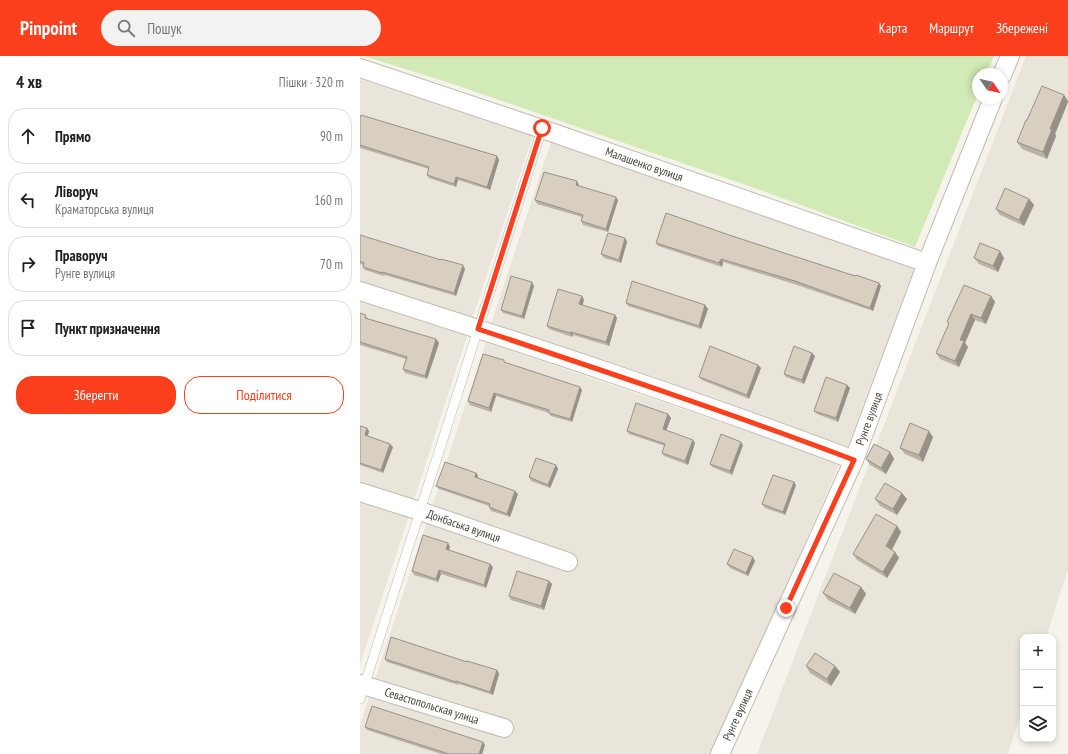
<!DOCTYPE html>
<html lang="uk">
<meta charset="utf-8">
<style>
:root{--surface:#fff;--page:#f2f2f2;--text:#222;--muted:#767676;--line:#e0e0e0;--accent:#fc3f1d}
body{margin:0;font-family:"PT Sans Narrow",sans-serif;background:var(--page);color:var(--text)}
.controls{position:absolute;right:12px;bottom:12px;display:grid;overflow:hidden;border-radius:8px;box-shadow:0 2px 6px #0003}
.controls button{width:36px;height:36px;display:grid;place-items:center;padding:0;border:0;border-bottom:1px solid var(--line);background:var(--surface);color:var(--text);font:20px sans-serif}
.compass{position:absolute;left:612px;top:12px;width:36px;height:36px;border-radius:50%;background:var(--surface);box-shadow:0 2px 6px #0003;rotate:124deg}
.stop{position:absolute;width:12px;height:12px;margin:-9px;border:3px solid #fc3f1d;border-radius:50%;background:#fff}
.stop.end{background:#fc3f1d;border-color:#fff;box-shadow:0 1px 4px #0008}
.list{margin:0;padding:0;list-style:none}
h2{display:flex;justify-content:space-between;align-items:center;height:52px;margin:0;padding:0 16px;font-size:17px}
h2 small{font-size:13px;font-weight:400;color:var(--muted)}
.list li{display:grid;grid-template-columns:26px 1fr auto;gap:12px;align-items:center;box-sizing:border-box;height:56px;margin:0 8px 8px;padding:0 8px;border:1px solid var(--line);border-radius:16px}
.list b{display:block;font-size:15px;white-space:nowrap}
.list p{margin:0;font-size:13px;white-space:nowrap;color:var(--muted)}
.list em{font-size:13px;font-style:normal;color:var(--muted)}
.actions{display:flex;gap:8px;padding:12px 16px}
.actions a{flex:1;padding:9px 0;border:1px solid var(--accent);border-radius:16px;text-align:center;font-size:14px;color:var(--accent)}
.actions .main{background:var(--accent);color:#fff}
.icon{flex:none;width:22px;height:22px;fill:none;stroke:currentColor;stroke-width:2;stroke-linecap:round;stroke-linejoin:round}
.map{position:relative;flex:none;width:708px;height:698px;overflow:hidden}
header{display:flex;align-items:center;gap:24px;box-sizing:border-box;height:56px;padding:0 20px;background:var(--accent);color:#fff}
header strong{font-size:19px}
nav{display:flex;gap:22px;margin-inline-start:auto;font-size:14px}
.search{width:280px;height:36px;background:var(--page);display:flex;align-items:center;gap:10px;box-sizing:border-box;padding:0 14px;border-radius:22px;color:var(--muted);font-size:15px}
main{display:flex}
aside{flex:1;background:var(--surface)}
.map>svg:first-child{display:block}
.residential{fill:#eae5da}
.green{fill:#d2eab5}
.lines{fill:none;stroke-linecap:round;stroke-linejoin:round}
.service-casing{stroke:#c2bbae;stroke-width:10}
.minor-casing{stroke:#c2bbae;stroke-width:20}
.service{stroke:#fff;stroke-width:9}
.minor{stroke:#fff;stroke-width:18}
.wall{fill:#bab2a6}
.shaded-wall{fill:#979187}
.building{fill:#d8cfc1;stroke:#979187}
.route{stroke:#fc3f1d;stroke-width:5}
.labels{text-anchor:middle;stroke-width:3;stroke-linejoin:round;paint-order:stroke}
.street-label{font-size:12px;fill:#4b4439;stroke:#fff}
</style>
<header>
<strong>Pinpoint</strong>
<div class="search"><svg class="icon" aria-label="search" viewBox="0 0 24 24"><circle cx="10" cy="10" r="6"/><path d="M15 15l6 6"/></svg>Пошук</div>
<nav><a>Карта</a><a>Маршрут</a><a>Збережені</a></nav>
</header>
<main>
<aside>
<h2>4 хв<small>Пішки · 320 m</small></h2>
<ul class="list">
<li><svg class="icon" aria-label="ahead" viewBox="0 0 24 24"><path d="M12 20V5M6 11l6-6 6 6"/></svg><div><b>Прямо</b></div><em>90 m</em></li>
<li><svg class="icon" aria-label="left" viewBox="0 0 24 24"><path d="M17 20v-9H6M10 6l-5 5 5 5"/></svg><div><b>Ліворуч</b><p>Краматорська вулиця</p></div><em>160 m</em></li>
<li><svg class="icon" aria-label="right" viewBox="0 0 24 24"><path d="M7 20v-9h11M14 6l5 5-5 5"/></svg><div><b>Праворуч</b><p>Рунге вулиця</p></div><em>70 m</em></li>
<li><svg class="icon" aria-label="arrive" viewBox="0 0 24 24"><path d="M6 21V4h12l-3 4 3 4H6"/></svg><div><b>Пункт призначення</b></div></li>
</ul>
<div class="actions"><a class="main">Зберегти</a><a>Поділитися</a></div>
</aside>
<div class="map">
<svg width="708" height="698" viewBox="0 0 708 698">
<rect width="100%" height="100%" fill="#f6f3ec"/>
<path class="residential" d="M 666,0 L 708,0 L 708,513 L 686,581 L 663,581 L 663,651 L 648,698 L 397,698 Z
M 0,23 L 173,79 L 113,261 L 0,225 Z
M 191,86 L 555,212 L 488,391 L 290,320 L 131,268 Z
M 0,245 L 107,280 L 54,444 L 0,426 Z
M 126,286 L 480,407 L 352,698 L 0,698 L 0,669 Z
M 0,445 L 49,460 L 0,608 Z"/>
<path class="green" d="M 4,0 L 634,0 L 626,18 L 618,18 L 618,38 L 555,191 L 389,130 L 93,28 Z"/>
<g class="lines">
<g class="service-casing">
<path id="service" d="M 0,643 L 182,73"/>
</g>
<g class="minor-casing">
<g id="minor">
<path id="s1" d="M 0,12 L 182,73 L 567,207"/>
<path d="M 642,19 L 650,0"/>
<path d="M 0,235 C 166,288 331,342 494,404"/>
<path id="s2" d="M 0,436 L 60,455 L 208,506"/>
<path id="s3" d="M 0,628 L 144,672"/>
<path id="s4" d="M 360,698 L 494,404 L 567,207 L 633,42"/>
</g>
</g>
<use href="#service" class="service"/>
<use href="#minor" class="minor"/>
</g>
<path class="wall" d="M 704,39 L 708,45 L 708,46 L 695,78 L 696,80 L 687,103 L 662,93 L 657,86 L 667,64 Z
M 0,62 L 137,100 L 139,104 L 130,134 L 98,124 L 96,131 L 69,122 L 67,119 L 69,113 L 0,92 Z
M 219,129 L 219,130 L 258,144 L 248,176 L 223,169 L 221,165 L 222,161 L 177,148 L 175,144 Z
M 669,143 L 674,149 L 664,170 L 640,159 L 636,153 Z
M 0,179 L 105,213 L 96,240 L 25,219 L 24,220 L 5,214 L 3,211 L 4,209 L 0,208 Z
M 369,179 L 495,220 L 519,227 L 521,230 L 513,255 L 437,229 L 363,206 L 362,211 L 298,190 L 296,187 Z
M 265,182 L 267,186 L 261,207 L 244,202 L 241,198 Z
M 614,202 L 644,202 L 638,216 L 619,208 Z
M 174,230 L 164,263 L 143,257 L 141,254 Z
M 222,240 L 224,244 L 222,249 L 255,259 L 257,262 L 249,290 L 213,279 L 212,281 L 189,273 L 187,270 Z
M 631,240 L 635,246 L 626,268 L 615,264 L 605,287 L 608,291 L 599,311 L 580,303 L 576,297 L 589,268 Z
M 266,247 L 345,249 L 348,253 L 341,273 L 268,250 Z
M 0,257 L 8,262 L 8,263 L 76,283 L 79,287 L 67,323 L 45,317 L 43,313 L 46,303 L 0,289 Z
M 455,300 L 444,328 L 426,321 L 424,318 Z
M 147,307 L 222,334 L 212,366 L 191,360 L 189,357 L 136,340 L 131,356 L 110,349 L 108,345 Z
M 398,309 L 401,312 L 389,343 L 342,324 L 339,321 Z
M 487,329 L 490,332 L 478,366 L 457,358 L 454,355 Z
M 308,358 L 311,362 L 306,375 L 335,387 L 328,409 L 304,400 L 302,397 L 305,390 L 269,378 L 267,375 Z
M 0,370 L 9,375 L 8,380 L 33,391 L 23,417 L 0,409 Z
M 573,381 L 563,406 L 545,398 L 540,392 Z
M 383,389 L 372,419 L 352,411 L 350,408 Z
M 530,396 L 534,403 L 526,418 L 510,409 L 506,403 Z
M 196,409 L 198,413 L 190,432 L 171,425 L 169,421 Z
M 116,417 L 118,420 L 118,422 L 158,438 L 150,461 L 131,455 L 129,451 L 129,450 L 79,433 L 76,430 Z
M 434,426 L 436,429 L 425,459 L 405,452 L 402,448 Z
M 515,443 L 547,443 L 537,459 L 520,450 Z
M 537,470 L 541,476 L 532,494 L 535,496 L 539,502 L 527,522 L 497,504 L 493,498 Z
M 88,487 L 90,491 L 89,494 L 130,508 L 133,511 L 126,532 L 81,518 L 78,526 L 54,519 L 52,515 Z
M 395,505 L 388,520 L 370,512 L 367,508 Z
M 189,525 L 192,528 L 184,554 L 151,544 L 149,540 Z
M 501,531 L 506,538 L 495,558 L 468,544 L 463,537 Z
M 25,603 L 107,606 L 137,614 L 139,618 L 133,639 L 99,628 L 98,629 L 27,606 Z
M 446,610 L 475,610 L 480,616 L 471,630 L 450,617 Z
M 5,671 L 125,689 L 122,698 L 81,698 L 7,674 Z"/>
<path class="shaded-wall" d="M 704,39 L 708,45 L 708,46 L 695,78 L 696,80 L 687,103 L 683,96 L 690,73 Z
M 137,100 L 139,104 L 130,134 L 127,131 Z
M 96,121 L 98,124 L 96,131 L 94,128 Z
M 217,125 L 219,129 L 218,132 L 216,129 Z
M 256,141 L 258,144 L 248,176 L 246,173 Z
M 669,143 L 674,149 L 664,170 L 659,164 Z
M 265,182 L 267,186 L 261,207 L 259,204 Z
M 640,195 L 644,202 L 638,216 L 633,210 Z
M 361,203 L 363,206 L 362,211 L 359,207 Z
M 103,209 L 105,213 L 96,240 L 94,237 Z
M 172,226 L 174,230 L 164,263 L 162,260 Z
M 519,227 L 521,230 L 513,255 L 510,252 Z
M 222,240 L 224,244 L 222,251 L 219,248 Z
M 631,240 L 635,246 L 626,268 L 621,262 Z
M 345,249 L 348,253 L 341,273 L 339,270 Z
M 611,258 L 615,264 L 605,287 L 608,291 L 599,311 L 595,305 L 600,284 Z
M 255,259 L 257,262 L 249,290 L 246,286 Z
M 211,276 L 213,279 L 212,281 L 210,277 Z
M 76,283 L 79,287 L 67,323 L 65,320 Z
M 452,297 L 455,300 L 444,328 L 442,324 Z
M 398,309 L 401,312 L 389,343 L 387,339 Z
M 487,329 L 490,332 L 478,366 L 476,362 Z
M 220,331 L 222,334 L 212,366 L 210,363 Z
M 134,337 L 136,340 L 131,356 L 129,352 Z
M 308,358 L 311,362 L 305,377 L 303,373 Z
M 7,372 L 9,375 L 7,382 L 5,379 Z
M 569,375 L 573,381 L 563,406 L 559,399 Z
M 333,384 L 335,387 L 328,409 L 325,405 Z
M 381,386 L 383,389 L 372,419 L 370,415 Z
M 30,388 L 33,391 L 23,417 L 21,414 Z
M 530,396 L 534,403 L 526,418 L 521,412 Z
M 196,409 L 198,413 L 190,432 L 188,429 Z
M 116,417 L 118,420 L 117,424 L 115,421 Z
M 434,426 L 436,429 L 425,459 L 423,456 Z
M 155,435 L 158,438 L 150,461 L 147,458 Z
M 542,437 L 547,443 L 537,459 L 533,453 Z
M 537,470 L 541,476 L 530,497 L 526,490 Z
M 88,487 L 90,491 L 88,497 L 86,493 Z
M 535,496 L 539,502 L 527,522 L 523,516 Z
M 393,501 L 395,505 L 388,520 L 386,517 Z
M 130,508 L 133,511 L 126,532 L 124,529 Z
M 79,514 L 81,518 L 78,526 L 76,523 Z
M 189,525 L 192,528 L 184,554 L 181,550 Z
M 501,531 L 506,538 L 495,558 L 490,552 Z
M 475,610 L 480,616 L 471,630 L 467,623 Z
M 137,614 L 139,618 L 133,639 L 130,636 Z
M 123,686 L 125,689 L 122,698 L 119,698 Z"/>
<path class="building" d="M 682,30 L 704,39 L 690,73 L 692,73 L 683,96 L 657,86 L 666,64 L 667,64 Z
M 1,59 L 137,100 L 127,131 L 96,121 L 94,128 L 67,119 L 69,111 L 0,89 L 0,62 Z
M 184,116 L 217,125 L 216,129 L 256,141 L 246,173 L 221,165 L 223,159 L 175,144 Z
M 645,132 L 669,143 L 659,164 L 636,153 Z
M 306,157 L 369,179 L 495,220 L 496,219 L 519,227 L 510,252 L 435,225 L 361,203 L 359,207 L 296,187 Z
M 248,177 L 265,182 L 259,204 L 241,198 Z
M 0,179 L 81,204 L 81,203 L 103,209 L 94,237 L 22,216 L 22,217 L 3,211 L 4,207 L 0,205 Z
M 620,187 L 640,195 L 633,210 L 614,202 Z
M 151,220 L 172,226 L 162,260 L 141,254 Z
M 272,225 L 345,249 L 339,270 L 266,247 Z
M 604,229 L 631,240 L 621,262 L 611,258 L 600,284 L 604,285 L 595,305 L 576,297 L 589,267 L 587,266 Z
M 198,233 L 222,240 L 219,248 L 255,259 L 246,286 L 211,276 L 210,277 L 187,270 Z
M 0,257 L 6,259 L 5,262 L 76,283 L 65,320 L 43,313 L 47,301 L 0,286 Z
M 350,290 L 398,309 L 387,339 L 339,321 Z
M 434,290 L 452,297 L 442,324 L 424,318 Z
M 123,298 L 144,304 L 144,306 L 220,331 L 210,363 L 189,357 L 189,354 L 134,337 L 129,352 L 108,345 Z
M 466,321 L 487,329 L 476,362 L 454,355 Z
M 276,347 L 308,358 L 303,373 L 333,384 L 325,405 L 302,397 L 305,388 L 267,375 Z
M 550,367 L 569,375 L 559,399 L 540,392 Z
M 0,370 L 7,372 L 5,379 L 30,388 L 21,414 L 0,407 Z
M 361,378 L 381,386 L 370,415 L 350,408 Z
M 514,388 L 530,396 L 521,412 L 506,403 Z
M 176,402 L 196,409 L 188,429 L 169,421 Z
M 85,406 L 116,417 L 115,421 L 155,435 L 147,458 L 129,451 L 130,448 L 76,430 Z
M 413,419 L 434,426 L 423,456 L 402,448 Z
M 525,427 L 542,437 L 533,453 L 515,443 Z
M 516,458 L 537,470 L 526,490 L 535,496 L 523,516 L 493,498 Z
M 63,479 L 88,487 L 86,493 L 130,508 L 124,529 L 79,514 L 76,523 L 52,515 Z
M 374,493 L 393,501 L 386,517 L 367,508 Z
M 157,515 L 189,525 L 181,550 L 149,540 Z
M 474,517 L 501,531 L 490,552 L 463,537 Z
M 31,581 L 107,606 L 107,605 L 137,614 L 130,636 L 96,625 L 96,626 L 25,603 Z
M 455,597 L 475,610 L 467,623 L 446,610 Z
M 12,650 L 123,686 L 119,698 L 89,698 L 5,671 Z"/>
<g class="lines">
<path class="route" d="M 182,72 L 118,273 C 244,315 370,357 494,404 L 426,552"/>
</g>
<g class="labels">
<g class="street-label">
<text dy="4" stroke="none"><textPath href="#s1" startOffset="300">Малашенко вулиця</textPath></text>
<text dy="4" stroke="none"><textPath href="#s4" startOffset="367">Рунге вулиця</textPath></text>
<text dy="4" stroke="none"><textPath href="#s2" startOffset="109">Донбаська вулиця</textPath></text>
<text dy="4" stroke="none"><textPath href="#s3" startOffset="75">Севастопольская улица</textPath></text>
<text dy="4" stroke="none"><textPath href="#s4" startOffset="43">Рунге вулиця</textPath></text>
</g>
</g>
</svg>
<div class="controls">
<button>+</button>
<button>−</button>
<button><svg class="icon" aria-label="layers" viewBox="0 0 24 24"><path d="M12 4l9 5-9 5-9-5zM3 14l9 5 9-5"/></svg></button>
</div>
<svg class="compass" viewBox="-18 -18 36 36"><path d="M0-13l5 13h-10z" fill="#e53935"/><path d="M0 13l5-13h-10z" fill="#767676"/></svg>
<div class="stop" style="left:182px;top:72px"></div>
<div class="stop end" style="left:426px;top:552px"></div>
</div>
</main>
